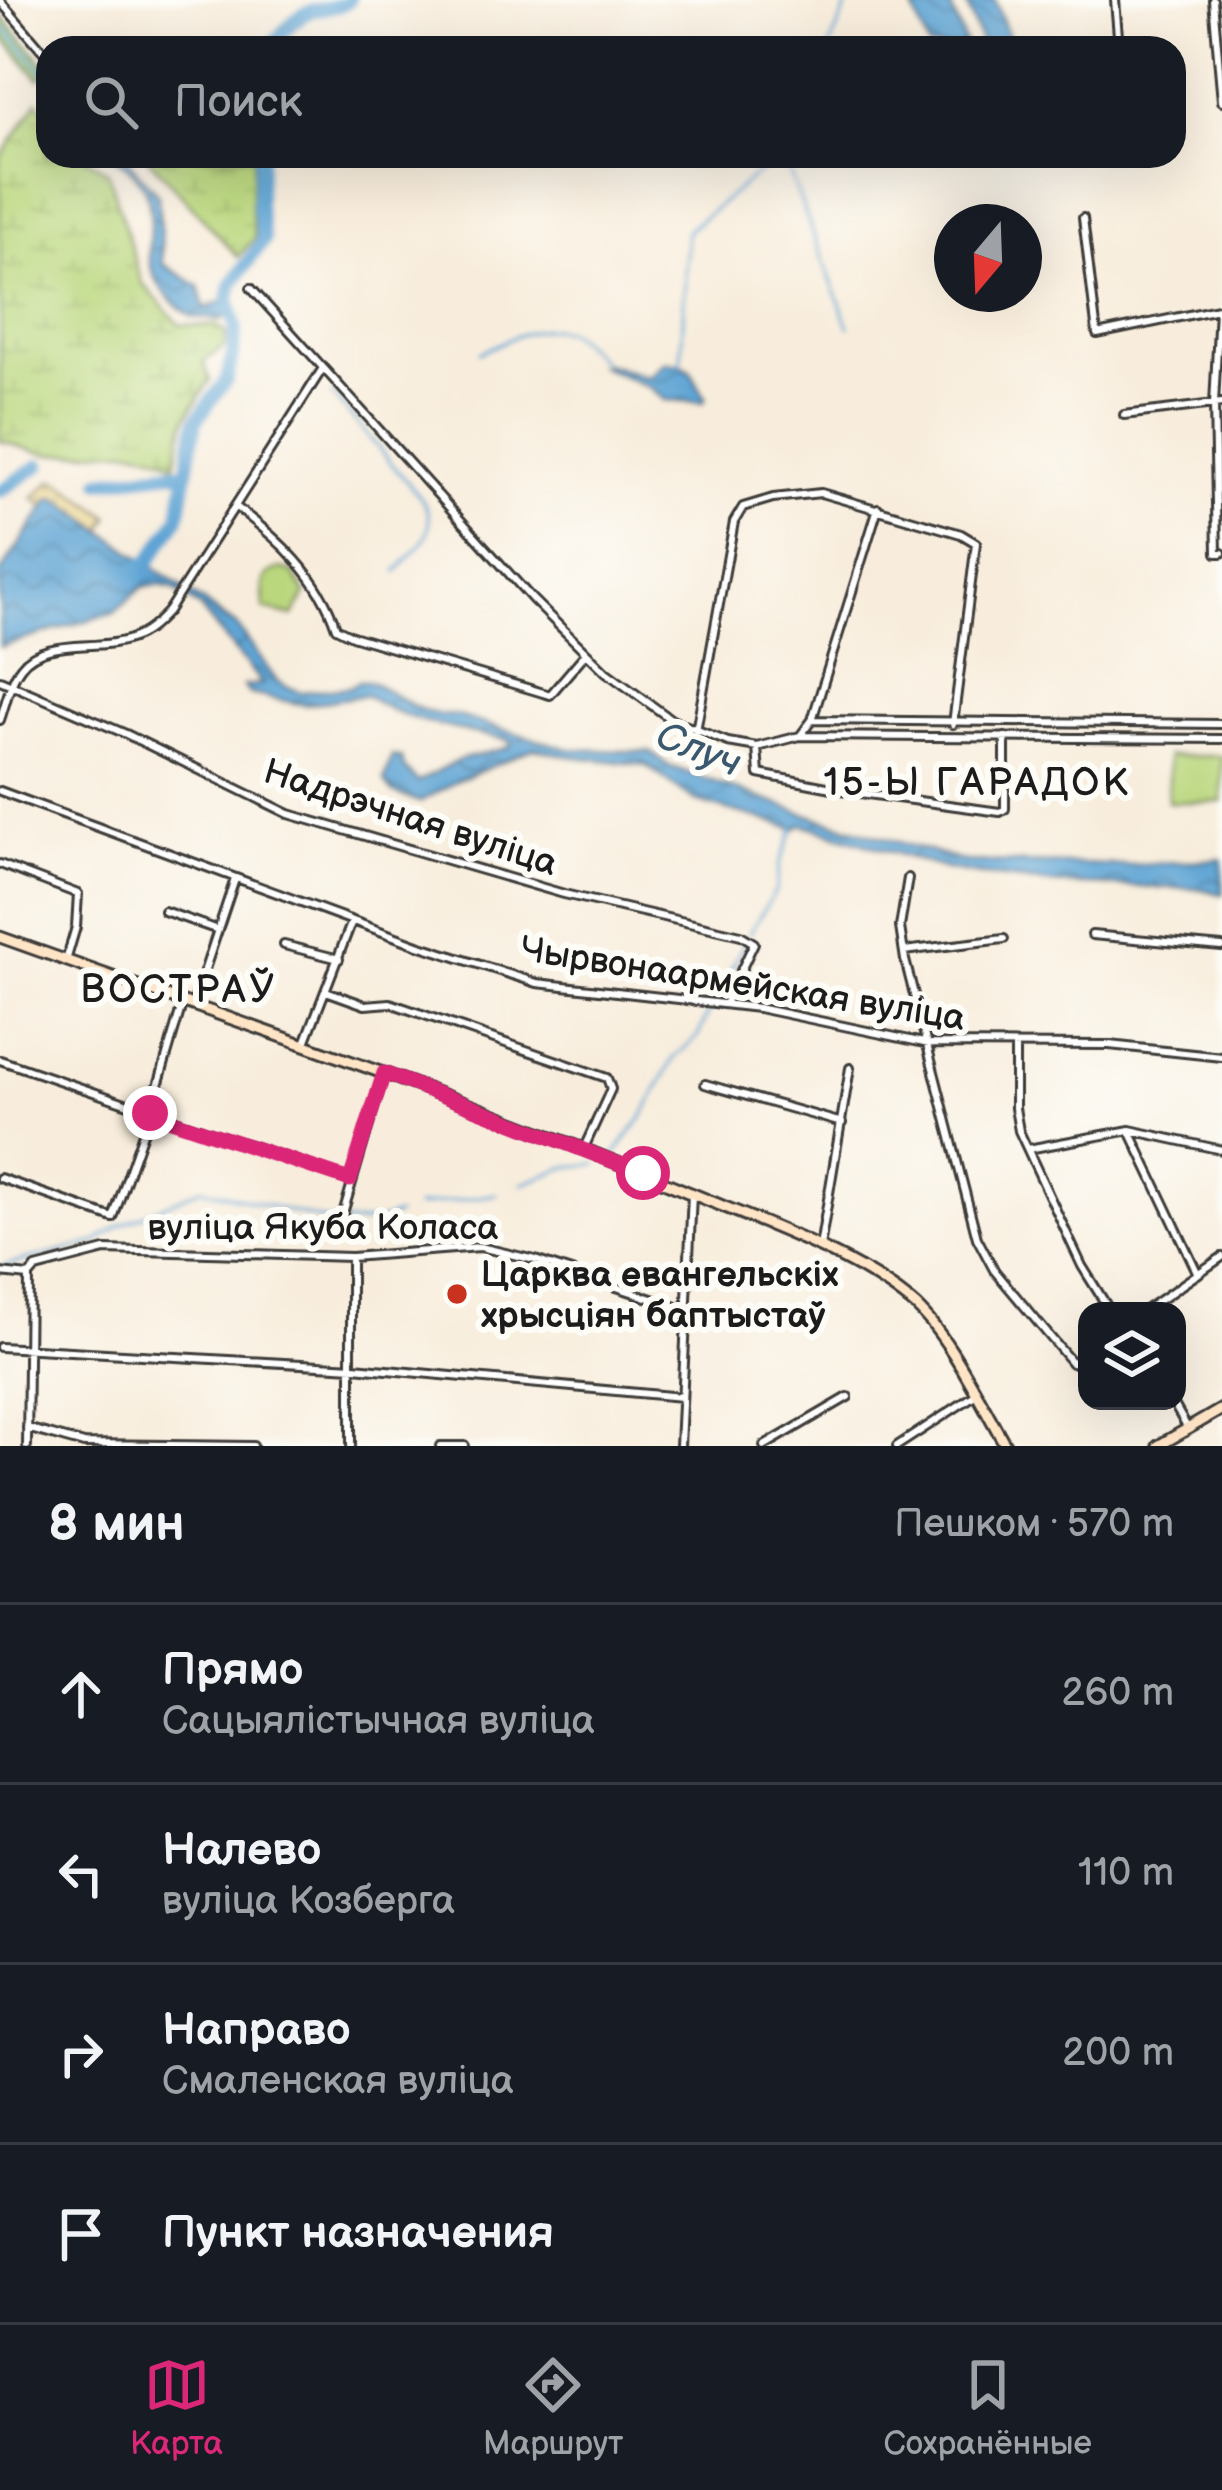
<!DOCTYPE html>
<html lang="ru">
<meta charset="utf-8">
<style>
:root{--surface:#171b24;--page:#242831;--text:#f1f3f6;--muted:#9ea1a6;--line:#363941;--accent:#db2777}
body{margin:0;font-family:"Balsamiq Sans",sans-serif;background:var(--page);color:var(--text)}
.controls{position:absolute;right:36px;bottom:36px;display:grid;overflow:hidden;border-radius:24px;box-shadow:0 12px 48px #0002}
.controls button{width:108px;height:108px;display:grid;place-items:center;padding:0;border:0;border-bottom:3px solid var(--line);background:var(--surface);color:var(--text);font:60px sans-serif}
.compass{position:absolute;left:934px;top:204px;width:108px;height:108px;border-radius:50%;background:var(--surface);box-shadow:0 12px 48px #0002;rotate:199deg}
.stop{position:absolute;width:36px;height:36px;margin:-27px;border:9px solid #db2777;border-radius:50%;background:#fff}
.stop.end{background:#db2777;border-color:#fff;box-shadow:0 3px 12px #0008}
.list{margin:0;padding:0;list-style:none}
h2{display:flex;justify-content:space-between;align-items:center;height:156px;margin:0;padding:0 48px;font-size:51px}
h2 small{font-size:39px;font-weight:400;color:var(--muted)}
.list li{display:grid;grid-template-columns:78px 1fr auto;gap:36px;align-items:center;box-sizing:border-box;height:180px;padding:0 48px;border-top:3px solid var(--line)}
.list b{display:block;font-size:45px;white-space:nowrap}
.list p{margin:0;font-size:39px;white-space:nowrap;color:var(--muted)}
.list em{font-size:39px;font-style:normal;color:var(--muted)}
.icon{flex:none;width:66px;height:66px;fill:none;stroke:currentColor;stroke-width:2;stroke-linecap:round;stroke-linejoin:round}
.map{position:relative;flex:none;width:1222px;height:1446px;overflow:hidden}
.search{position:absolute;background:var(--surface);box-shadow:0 12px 48px #0002;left:36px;right:36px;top:36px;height:132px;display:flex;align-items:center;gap:30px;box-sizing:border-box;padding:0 42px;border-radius:36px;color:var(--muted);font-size:45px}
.sheet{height:876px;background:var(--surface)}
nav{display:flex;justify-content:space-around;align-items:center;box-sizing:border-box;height:168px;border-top:3px solid var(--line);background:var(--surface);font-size:33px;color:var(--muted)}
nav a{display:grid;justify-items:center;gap:6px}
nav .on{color:var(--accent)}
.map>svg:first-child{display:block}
.forest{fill:url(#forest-firs);stroke:#586a44;stroke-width:3}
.wetland{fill:url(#wetland-marsh);stroke:#6b7a4c;stroke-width:3}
.sand{fill:url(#sand-dots);stroke:#857b5d;stroke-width:3}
.park{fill:#bad77d;stroke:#6b7a4c;stroke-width:3}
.water{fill:url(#water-waves);stroke:#3e6078;stroke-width:3}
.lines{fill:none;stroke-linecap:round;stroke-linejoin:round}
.stream{stroke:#5fa4d4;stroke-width:3}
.river{stroke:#5fa4d4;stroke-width:14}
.minor-casing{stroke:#3d3b39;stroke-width:12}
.secondary-casing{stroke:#3d3b39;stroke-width:15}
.minor{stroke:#fff;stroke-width:6}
.secondary{stroke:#ffe4c6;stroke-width:9}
.route{stroke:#db2777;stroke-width:15}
.poi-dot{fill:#c8321e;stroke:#fdfcf7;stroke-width:4.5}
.labels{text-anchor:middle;stroke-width:12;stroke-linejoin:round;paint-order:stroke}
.street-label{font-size:36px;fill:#1c1c1c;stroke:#fdfcf7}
.poi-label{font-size:36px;font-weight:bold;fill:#1c1c1c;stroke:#fdfcf7;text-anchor:start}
.water-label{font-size:39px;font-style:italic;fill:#3a596f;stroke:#fdfcf7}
.neighbourhood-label{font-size:39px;letter-spacing:3px;fill:#1c1c1c;stroke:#fdfcf7}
</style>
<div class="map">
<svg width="1222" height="1446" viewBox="0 0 1222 1446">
<defs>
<pattern id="forest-firs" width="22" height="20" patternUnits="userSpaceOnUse" patternTransform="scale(3)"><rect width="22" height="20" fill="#93b86c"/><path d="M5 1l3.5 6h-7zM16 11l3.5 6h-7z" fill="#779558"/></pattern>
<pattern id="wetland-marsh" width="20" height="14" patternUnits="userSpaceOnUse" patternTransform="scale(3)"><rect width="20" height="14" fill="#bad77d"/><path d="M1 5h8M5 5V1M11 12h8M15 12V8" fill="none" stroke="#9fb86b"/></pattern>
<pattern id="sand-dots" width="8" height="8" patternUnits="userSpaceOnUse" patternTransform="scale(3)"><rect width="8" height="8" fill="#eeda9e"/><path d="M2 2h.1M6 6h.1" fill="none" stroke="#ccba88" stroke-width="1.8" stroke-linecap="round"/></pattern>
<pattern id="water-waves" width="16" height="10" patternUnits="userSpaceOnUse" patternTransform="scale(3)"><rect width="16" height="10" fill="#5fa4d4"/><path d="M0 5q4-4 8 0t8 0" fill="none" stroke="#4e85ab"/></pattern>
</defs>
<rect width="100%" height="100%" fill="#fdfcf7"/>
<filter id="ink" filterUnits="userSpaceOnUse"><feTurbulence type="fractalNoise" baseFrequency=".00833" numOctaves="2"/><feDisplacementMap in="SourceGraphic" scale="24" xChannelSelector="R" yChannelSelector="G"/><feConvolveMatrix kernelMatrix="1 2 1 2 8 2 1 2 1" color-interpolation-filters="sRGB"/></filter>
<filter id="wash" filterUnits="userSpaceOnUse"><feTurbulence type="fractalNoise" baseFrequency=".004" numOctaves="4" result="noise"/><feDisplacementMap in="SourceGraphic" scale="48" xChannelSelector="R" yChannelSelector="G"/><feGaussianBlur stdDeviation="2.7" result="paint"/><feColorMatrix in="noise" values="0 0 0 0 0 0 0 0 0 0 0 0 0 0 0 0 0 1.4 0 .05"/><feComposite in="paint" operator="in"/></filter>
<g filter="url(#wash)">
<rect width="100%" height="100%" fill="#f8eddc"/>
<path class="forest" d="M 0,14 L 48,67 L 48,73 L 39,79 L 0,34 Z"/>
<path class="wetland" d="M 38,101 L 48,118 L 48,156 L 83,156 L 108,172 L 142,283 L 180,325 L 217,326 L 226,333 L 224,347 L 203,362 L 210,380 L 186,418 L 175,464 C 139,439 96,454 55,454 C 37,454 18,445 0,441 L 0,159 Z
M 146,156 L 254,156 L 251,206 L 255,238 L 238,257 Z"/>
<path class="sand" d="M 52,481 L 58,481 L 110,517 L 102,530 L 57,498 L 45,507 L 33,498 Z"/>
<path class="park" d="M 282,569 L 293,572 L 306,594 L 293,616 L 264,609 C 264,591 256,574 282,569 Z
M 1168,756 L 1222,756 L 1222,802 L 1168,802 Z"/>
<path class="water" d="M 910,0 L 948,0 L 967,48 L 929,48 Z
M 965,0 L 995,0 L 1013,48 L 983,48 Z
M 114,156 L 125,156 L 158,195 L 163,264 L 199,286 L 205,308 L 229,299 L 232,311 L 221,320 L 192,317 C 116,262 170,233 141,183 C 135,172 123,163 114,156 Z
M 665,362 C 699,364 690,378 706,397 L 703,402 L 665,400 L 651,388 L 600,366 L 608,364 L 648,377 Z
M 57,498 L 238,627 L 276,680 L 285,686 L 301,692 L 350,687 L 359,681 L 368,681 C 399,693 419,718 455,715 L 569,749 L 650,752 L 669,766 L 806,814 L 965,862 L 1126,865 L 1222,859 L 1222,894 L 1201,889 L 1054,884 L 981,875 L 946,869 L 802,824 L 796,829 L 695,801 L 645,765 L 567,756 L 534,748 L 455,782 L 420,802 L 393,793 L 384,781 L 392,756 L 401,758 L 404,768 L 418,782 L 459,760 L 510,747 L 510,741 C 462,729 406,724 365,695 L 305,705 L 249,694 L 244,686 L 262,684 L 199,607 L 174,589 L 160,585 L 143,587 L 115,612 L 0,647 L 0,574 L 50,499 Z"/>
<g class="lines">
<path class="stream" d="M 0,24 L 48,76
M 829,48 L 850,0
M 783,156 L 849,327
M 480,353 C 506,340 546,317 574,336 C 584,343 594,354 603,363
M 681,365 L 687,231 L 779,156
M 332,394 L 421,498 C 442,533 419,545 397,571
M 749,933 L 776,890 L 780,863 L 795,826
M 720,991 L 745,942
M 616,1153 L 644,1115 L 674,1058 L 698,1036 L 708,1013
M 523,1184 L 567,1167 L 596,1164
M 416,1207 L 497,1194
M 0,1267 L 95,1243 L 121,1225 L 202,1188 L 337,1224 L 379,1221 L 397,1215"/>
<path class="river" d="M 270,48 C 282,32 299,12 319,9 C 332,6 338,8 349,0
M 101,481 L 172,472 L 186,474
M 0,491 L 40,465
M 133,569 L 149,562 L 179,517 L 196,421 L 227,379 L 233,354 L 236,328 L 229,299 L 232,284 L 264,240 L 258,206 L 261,156"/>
</g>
</g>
<g filter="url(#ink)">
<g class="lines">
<g class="minor-casing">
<path id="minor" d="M 1115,0 L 1119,48
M 1213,0 L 1222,101
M 0,1 L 48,57
M 1083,218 L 1097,334 L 1218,309
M 251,288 L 533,600 L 606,672 L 672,720 L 728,742 L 757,747 L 759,774 L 853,792 L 1000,812 L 1005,809 L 1005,737
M 1219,309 L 1214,404 L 1217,553 L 1222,553
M 1124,415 L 1222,403
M 236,507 C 279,539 319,576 336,628 L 352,636 L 550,695 L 586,653
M 0,680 L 126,734 L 289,814 L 564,894 L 741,935 L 754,943 L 725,1004
M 0,720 C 6,703 10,681 21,667 C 43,637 98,651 130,639 C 146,634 157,623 168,611 L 323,368
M 812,720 L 1222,724
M 696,731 L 734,522 L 743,507 L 773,498 L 821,493 L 961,534 L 976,543 L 953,724
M 800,736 L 812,720 L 878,508
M 757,747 L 800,736 L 1222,739
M 0,791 L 418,945 L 537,983 L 758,1008 L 929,1044 L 1109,1045 L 1222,1057
M 0,864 L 78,894 L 76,927 L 66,961
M 908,878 L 900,927 L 905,960 L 977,1238 L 994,1270 L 1072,1363 L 1087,1352
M 164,911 L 218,930
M 1092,935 L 1222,947
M 284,945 L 339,959
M 904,951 L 1004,939
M 326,991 L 365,1005 L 390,1003 L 607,1078 L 611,1089 L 584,1148
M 193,1005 L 235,879
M 305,1043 L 352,921
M 1015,1045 L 1015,1108 L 1019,1131 L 1082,1266 L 1110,1311
M 0,1060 L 350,1180
M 705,1084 L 842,1123
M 1130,1131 L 1198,1274
M 1028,1149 L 1130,1130 L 1222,1150
M 0,1178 L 113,1218 L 150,1113 L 183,1001
M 342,1217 L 384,1073
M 820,1247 L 850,1068
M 351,1258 L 351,1446
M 0,1273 L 29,1276
M 29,1276 L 36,1268 L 105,1250 L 351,1257 L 480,1247 L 535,1260 L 686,1310
M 1144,1311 L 1222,1257
M 0,1347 L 354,1367 L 682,1397
M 1172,1401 L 1188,1429
M 27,1428 L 84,1444 L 253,1446
M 27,1446 L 29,1276
M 440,1446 L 465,1446
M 680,1446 L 692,1194
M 764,1446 L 848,1397
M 897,1446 L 975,1395"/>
</g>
<g class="secondary-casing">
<path id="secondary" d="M 0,937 C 229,1019 459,1095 683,1190 C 755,1220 851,1253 911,1302 C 947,1331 982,1405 1006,1446
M 1158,1446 L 1222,1409"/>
</g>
<use href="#minor" class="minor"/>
<use href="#secondary" class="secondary"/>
</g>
</g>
<g class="lines" filter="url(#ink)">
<path class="route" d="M 150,1113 L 350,1180 L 384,1073 L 643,1173"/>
</g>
<circle class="poi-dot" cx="457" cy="1294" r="12"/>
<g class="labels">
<g class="street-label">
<text transform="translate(411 816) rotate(18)" y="13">Надрэчная вуліца</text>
<text transform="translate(743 982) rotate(9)" y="13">Чырвонаармейская вуліца</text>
<text x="323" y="1239">вуліца Якуба Коласа</text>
</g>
<g class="poi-label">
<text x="481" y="1286">Царква евангельскіх<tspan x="481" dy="41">хрысціян баптыстаў</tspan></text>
</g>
<g class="water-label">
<text transform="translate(699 748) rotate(21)" y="14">Случ</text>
</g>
<g class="neighbourhood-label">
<text x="977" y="795">15-Ы ГАРАДОК</text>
<text x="179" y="1002">ВОСТРАЎ</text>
</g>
</g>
</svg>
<div class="controls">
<button><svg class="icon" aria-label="layers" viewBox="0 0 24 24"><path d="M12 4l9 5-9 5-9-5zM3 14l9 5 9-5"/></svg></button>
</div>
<svg class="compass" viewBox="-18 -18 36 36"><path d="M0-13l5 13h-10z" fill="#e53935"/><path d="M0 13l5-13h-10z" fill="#9ea1a6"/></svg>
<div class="stop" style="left:643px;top:1173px"></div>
<div class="stop end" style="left:150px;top:1113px"></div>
<div class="search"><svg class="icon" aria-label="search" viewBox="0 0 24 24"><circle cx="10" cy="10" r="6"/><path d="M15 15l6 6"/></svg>Поиск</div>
</div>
<section class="sheet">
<h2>8 мин<small>Пешком · 570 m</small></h2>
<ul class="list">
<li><svg class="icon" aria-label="ahead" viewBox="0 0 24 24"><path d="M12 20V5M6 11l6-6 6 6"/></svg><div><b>Прямо</b><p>Сацыялістычная вуліца</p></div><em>260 m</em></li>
<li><svg class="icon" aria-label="left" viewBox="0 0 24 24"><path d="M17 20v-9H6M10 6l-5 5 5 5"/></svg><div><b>Налево</b><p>вуліца Козберга</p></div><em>110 m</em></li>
<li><svg class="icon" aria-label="right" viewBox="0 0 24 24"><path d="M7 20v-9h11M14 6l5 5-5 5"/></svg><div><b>Направо</b><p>Смаленская вуліца</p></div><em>200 m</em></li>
<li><svg class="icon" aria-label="arrive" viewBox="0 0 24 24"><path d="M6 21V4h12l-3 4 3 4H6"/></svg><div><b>Пункт назначения</b></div></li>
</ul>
</section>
<nav>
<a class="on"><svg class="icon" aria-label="map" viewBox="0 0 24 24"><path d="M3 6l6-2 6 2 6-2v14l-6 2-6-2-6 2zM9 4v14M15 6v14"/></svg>Карта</a>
<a><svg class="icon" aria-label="directions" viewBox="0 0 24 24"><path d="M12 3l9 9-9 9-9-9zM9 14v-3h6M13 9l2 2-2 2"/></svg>Маршрут</a>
<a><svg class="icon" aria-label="saved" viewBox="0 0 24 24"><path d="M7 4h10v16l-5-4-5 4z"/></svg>Сохранённые</a>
</nav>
